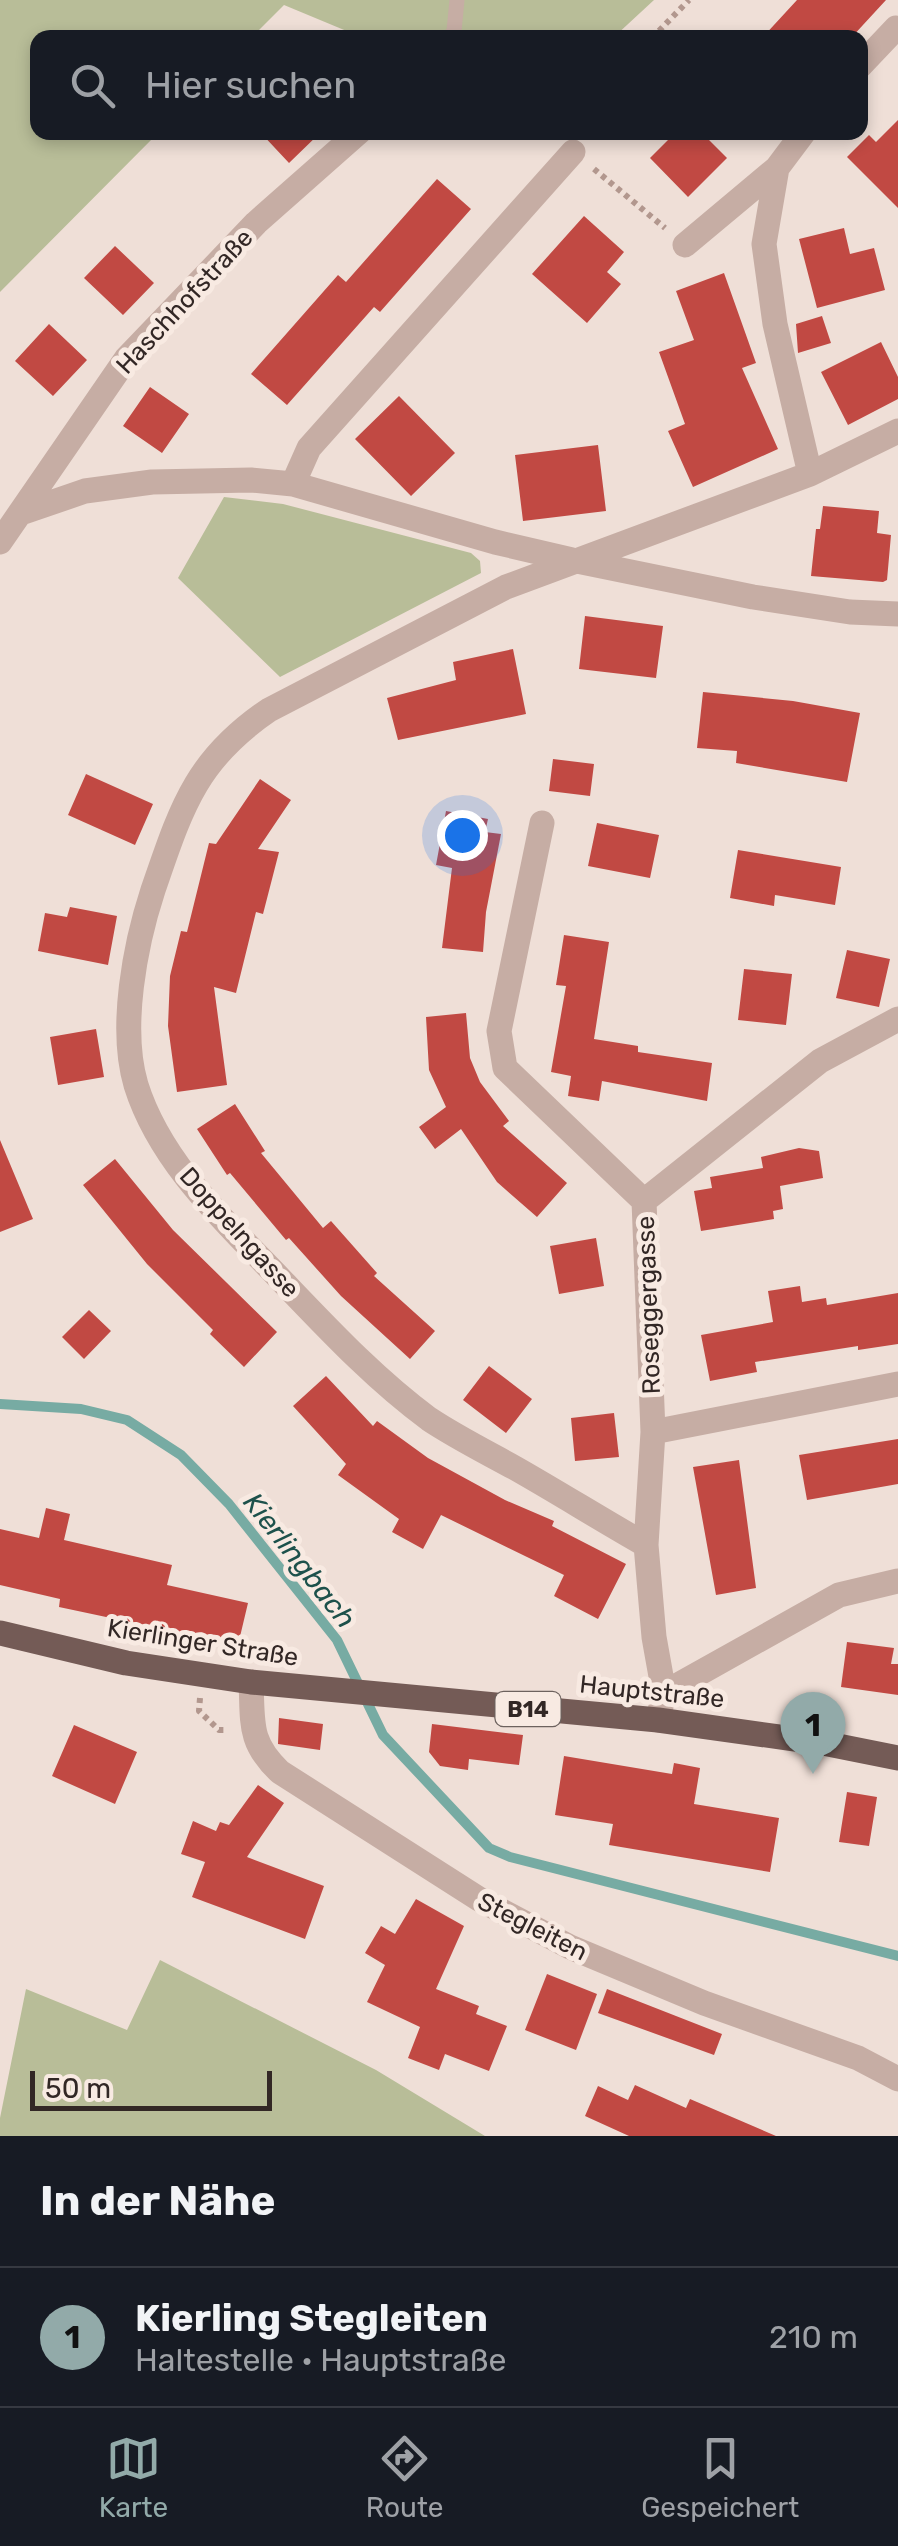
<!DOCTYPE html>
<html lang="de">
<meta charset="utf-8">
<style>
:root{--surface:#171b24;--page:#20242c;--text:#f1f3f6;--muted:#9ea1a6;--line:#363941;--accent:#92aaa9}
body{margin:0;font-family:Rubik,sans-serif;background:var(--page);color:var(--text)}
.scale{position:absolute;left:30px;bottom:25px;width:242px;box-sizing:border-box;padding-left:10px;border:5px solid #322725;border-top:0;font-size:28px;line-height:35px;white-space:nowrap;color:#322725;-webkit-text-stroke:8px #f8eae2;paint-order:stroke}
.you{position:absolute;left:462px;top:835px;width:35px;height:35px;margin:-25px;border:8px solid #fff;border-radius:50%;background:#1a73e8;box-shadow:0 0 0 15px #1a73e833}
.badge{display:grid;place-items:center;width:65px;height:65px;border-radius:50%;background:var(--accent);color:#111;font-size:32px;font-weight:700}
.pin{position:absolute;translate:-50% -82px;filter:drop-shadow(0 2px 5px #0008)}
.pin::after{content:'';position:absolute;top:52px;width:35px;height:30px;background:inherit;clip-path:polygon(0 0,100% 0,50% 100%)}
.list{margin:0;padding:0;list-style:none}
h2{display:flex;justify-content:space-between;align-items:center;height:130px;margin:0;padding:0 40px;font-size:42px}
h2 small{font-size:32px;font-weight:400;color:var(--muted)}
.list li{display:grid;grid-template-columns:65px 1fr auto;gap:30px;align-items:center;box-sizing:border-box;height:140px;padding:0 40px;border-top:2px solid var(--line)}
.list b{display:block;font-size:38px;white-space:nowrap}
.list p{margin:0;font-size:32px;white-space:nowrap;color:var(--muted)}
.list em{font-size:32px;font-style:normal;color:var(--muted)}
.icon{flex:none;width:55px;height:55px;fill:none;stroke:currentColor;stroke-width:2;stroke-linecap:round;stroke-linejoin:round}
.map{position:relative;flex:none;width:898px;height:2136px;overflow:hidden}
.search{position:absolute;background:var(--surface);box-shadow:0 5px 15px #0003;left:30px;right:30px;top:30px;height:110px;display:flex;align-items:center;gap:25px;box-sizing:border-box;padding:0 35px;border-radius:20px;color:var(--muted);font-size:38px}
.sheet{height:270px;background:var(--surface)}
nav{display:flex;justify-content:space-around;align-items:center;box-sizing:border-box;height:140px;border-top:2px solid var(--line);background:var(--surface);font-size:28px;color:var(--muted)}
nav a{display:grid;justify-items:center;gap:5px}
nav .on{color:var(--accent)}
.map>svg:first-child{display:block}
.green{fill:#b8bd98}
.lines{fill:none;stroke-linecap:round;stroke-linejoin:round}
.stream{stroke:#77aba3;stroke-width:10}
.building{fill:#c14943}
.path{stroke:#b2978e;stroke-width:6;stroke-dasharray:5 5;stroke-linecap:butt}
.service{stroke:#c6ada4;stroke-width:15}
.minor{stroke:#c6ada4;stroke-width:25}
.primary{stroke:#745b56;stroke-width:25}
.labels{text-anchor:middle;stroke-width:10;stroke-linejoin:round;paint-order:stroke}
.shield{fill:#f8eae2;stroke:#6d625e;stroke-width:2.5}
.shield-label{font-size:22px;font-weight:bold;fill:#322725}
.street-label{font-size:25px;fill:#322725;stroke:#f8eae2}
.water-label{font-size:28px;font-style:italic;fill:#1d514b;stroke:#f8eae2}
</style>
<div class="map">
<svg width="898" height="2136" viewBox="0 0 898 2136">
<rect width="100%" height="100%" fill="#efdfd7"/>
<path class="green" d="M 0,0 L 654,0 L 614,37 L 361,37 L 284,5 L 252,37 L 38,38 L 38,132 L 158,133 L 0,292 Z
M 224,497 L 283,504 L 471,553 L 480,561 L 481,573 L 280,677 L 178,578 Z
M 160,1960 L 376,2070 L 485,2136 L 0,2136 L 0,2118 L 26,1989 L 127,2030 Z"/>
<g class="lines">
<path class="stream" d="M 0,1404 L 81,1409 L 127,1420 L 181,1455 L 229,1504 L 337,1640 L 383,1735 L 489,1848 L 510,1857 L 898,1956"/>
</g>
<path class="building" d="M 797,0 L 886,0 L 851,38 L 762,38 Z
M 898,120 L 898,208 L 847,157 L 869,135 L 876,142 Z
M 260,132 L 321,132 L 289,163 Z
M 676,132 L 701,132 L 727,158 L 688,197 L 650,158 Z
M 437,179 L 471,209 L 380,312 L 374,307 L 287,405 L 251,374 L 338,275 L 346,282 Z
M 584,216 L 624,252 L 607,272 L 621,284 L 587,323 L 532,274 Z
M 844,228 L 850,254 L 874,248 L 885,290 L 817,308 L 799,239 Z
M 115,246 L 154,283 L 123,315 L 84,278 Z
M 724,273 L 756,363 L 742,368 L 778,449 L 693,487 L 668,431 L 685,424 L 659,352 L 694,340 L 676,291 Z
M 822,316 L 831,343 L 798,353 L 796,324 Z
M 49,324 L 87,360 L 53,396 L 15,361 Z
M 881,342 L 898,377 L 898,399 L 848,425 L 821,372 Z
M 150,387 L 189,414 L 162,453 L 123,426 Z
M 399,396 L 455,453 L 411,496 L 355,439 Z
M 598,445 L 606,511 L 523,521 L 515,455 Z
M 823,506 L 879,511 L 877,533 L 891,535 L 887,580 L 883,582 L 811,576 L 816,529 L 820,529 Z
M 585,616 L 663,626 L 656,678 L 579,669 Z
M 513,649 L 526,714 L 398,740 L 387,698 L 456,680 L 453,662 Z
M 703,692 L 793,701 L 860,713 L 847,782 L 736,763 L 737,751 L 697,748 Z
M 553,759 L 594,764 L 590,796 L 549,791 Z
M 86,774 L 153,804 L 135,845 L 68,815 Z
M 260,779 L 291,800 L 258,849 L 279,852 L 263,914 L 256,912 L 236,993 L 214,987 L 227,1085 L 177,1092 L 168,1026 L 170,976 L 181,931 L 187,932 L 209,843 L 216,844 Z
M 446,811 L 488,819 L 485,832 L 501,834 L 486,912 L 483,952 L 442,948 L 452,868 L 436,865 Z
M 597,823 L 659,835 L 650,878 L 588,866 Z
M 738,850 L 841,867 L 835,905 L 775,895 L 774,906 L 730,898 Z
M 70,907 L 117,916 L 108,965 L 38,951 L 45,913 L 67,917 Z
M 564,935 L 609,942 L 594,1039 L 638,1046 L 638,1052 L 712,1063 L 707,1101 L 602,1081 L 599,1101 L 568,1096 L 571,1076 L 551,1072 L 566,986 L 556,985 Z
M 847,950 L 890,959 L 879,1007 L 836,998 Z
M 744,969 L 792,974 L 786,1025 L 738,1020 Z
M 466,1013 L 470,1058 L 480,1082 L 509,1121 L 503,1126 L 567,1183 L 537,1217 L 497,1182 L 461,1129 L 435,1149 L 419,1127 L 446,1107 L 429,1070 L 426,1017 Z
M 96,1029 L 104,1077 L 58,1085 L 50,1037 Z
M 235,1104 L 265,1151 L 261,1153 L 323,1228 L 331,1221 L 377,1273 L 374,1276 L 435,1331 L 410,1359 L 341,1296 L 289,1238 L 286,1240 L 230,1173 L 227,1175 L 197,1129 Z
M 0,1140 L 33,1219 L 0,1232 Z
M 799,1148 L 819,1151 L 823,1178 L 780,1186 L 783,1209 L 773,1211 L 774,1219 L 701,1231 L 694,1191 L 712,1188 L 710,1177 L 763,1168 L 761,1157 Z
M 115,1159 L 173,1230 L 277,1332 L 244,1367 L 210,1334 L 213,1330 L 147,1264 L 83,1185 Z
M 596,1238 L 604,1286 L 559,1294 L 550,1246 Z
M 800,1286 L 802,1302 L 826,1298 L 827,1305 L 898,1293 L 898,1344 L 858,1350 L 858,1346 L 755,1362 L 757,1372 L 710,1381 L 701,1335 L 773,1322 L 768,1291 Z
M 89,1310 L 111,1331 L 84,1359 L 62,1337 Z
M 489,1366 L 532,1399 L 506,1433 L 463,1400 Z
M 326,1376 L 373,1426 L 377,1421 L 428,1458 L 505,1500 L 554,1521 L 552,1526 L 626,1564 L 598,1619 L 554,1596 L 564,1575 L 441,1515 L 423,1549 L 392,1532 L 399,1519 L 338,1475 L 346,1464 L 293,1406 Z
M 614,1413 L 619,1457 L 575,1461 L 571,1418 Z
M 898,1439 L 898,1484 L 807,1500 L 799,1455 Z
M 739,1460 L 756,1588 L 716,1595 L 693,1467 Z
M 46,1508 L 70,1514 L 64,1540 L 172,1565 L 167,1585 L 248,1603 L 238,1645 L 59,1607 L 60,1599 L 0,1585 L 0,1529 L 39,1538 Z
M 847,1642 L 894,1648 L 891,1664 L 898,1664 L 898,1695 L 841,1687 Z
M 279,1718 L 323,1724 L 320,1750 L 278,1744 Z
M 432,1724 L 523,1735 L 519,1765 L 469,1759 L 468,1770 L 440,1766 L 429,1752 Z
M 74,1725 L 137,1752 L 115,1804 L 52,1776 Z
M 564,1756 L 672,1774 L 674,1763 L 700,1768 L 694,1804 L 779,1818 L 770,1872 L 609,1845 L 613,1824 L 555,1815 Z
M 258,1785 L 284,1803 L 247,1857 L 324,1886 L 305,1939 L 192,1897 L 205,1862 L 181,1854 L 193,1821 L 216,1831 L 220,1822 L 229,1825 Z
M 847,1792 L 877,1797 L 869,1846 L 839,1842 Z
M 416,1899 L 464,1926 L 436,1989 L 479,2006 L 476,2014 L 507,2026 L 489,2071 L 445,2054 L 439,2070 L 408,2058 L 420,2027 L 367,2002 L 385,1965 L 365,1953 L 381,1926 L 395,1934 Z
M 547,1974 L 597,1994 L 576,2050 L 525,2030 Z
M 607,1989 L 722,2034 L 714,2055 L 598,2013 Z
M 635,2085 L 686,2108 L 690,2099 L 776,2136 L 629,2136 L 585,2116 L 598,2086 L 628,2100 Z"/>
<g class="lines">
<path class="path" d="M 652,38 L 689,0
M 594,169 L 665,228
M 200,1698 L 199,1711 L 219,1730 L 226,1730"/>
<path class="service" d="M 449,38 L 454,31 L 457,0"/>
<path class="minor" d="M 860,66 L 896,28
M 804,132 L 777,168 L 764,244 L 775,324 L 810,474
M 685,245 L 777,168
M 293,484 L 309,448 L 573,152
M 21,513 L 85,491 L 152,482 L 251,480 L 293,484 L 495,542 L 572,560 L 753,597 L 850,612 L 898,614
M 0,542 L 126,359 L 256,223 L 359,132
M 542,823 L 499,1031 L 505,1068 L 644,1201
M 653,1432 L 898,1384
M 646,1545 C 602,1520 559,1493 515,1468 C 486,1452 456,1437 429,1419 C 376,1380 330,1331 285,1284 C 229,1225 161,1165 136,1085 C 119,1028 135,945 153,890 C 181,809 195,760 269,710 L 506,587 L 810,474 L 898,431
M 251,1682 C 253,1722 248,1742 280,1772 L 479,1899 L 570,1947 L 704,2003 L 858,2058 L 898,2079
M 664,1693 L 839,1595 L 898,1581
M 658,1720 L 664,1693 L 654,1637 L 646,1545 L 653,1432 L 644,1201 L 820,1061 L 898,1019"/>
<path class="primary" d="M 0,1633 L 126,1663 L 251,1682 L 658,1720 L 823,1743 L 898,1758"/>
</g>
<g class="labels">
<rect class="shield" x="495.5" y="1692" width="65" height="34" rx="8"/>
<g class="shield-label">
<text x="528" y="1717">B14</text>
</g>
<g class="street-label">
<text transform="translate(184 301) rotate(-47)" y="9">Haschhofstraße</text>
<text transform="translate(240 1232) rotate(48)" y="9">Doppelngasse</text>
<text transform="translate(648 1305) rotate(-92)" y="9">Roseggergasse</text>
<text transform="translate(203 1642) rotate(9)" y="9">Kierlinger Straße</text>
<text transform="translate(652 1691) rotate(6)" y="9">Hauptstraße</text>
<text transform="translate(533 1926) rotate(27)" y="9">Stegleiten</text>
</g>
<g class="water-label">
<text transform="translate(300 1560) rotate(52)" y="10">Kierlingbach</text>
</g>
</g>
</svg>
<div class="scale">50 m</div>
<div class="you"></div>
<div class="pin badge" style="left:813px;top:1774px">1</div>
<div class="search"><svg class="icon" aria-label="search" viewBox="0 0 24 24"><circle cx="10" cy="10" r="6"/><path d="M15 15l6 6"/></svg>Hier suchen</div>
</div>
<section class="sheet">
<h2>In der Nähe<small></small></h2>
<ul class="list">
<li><span class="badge">1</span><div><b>Kierling Stegleiten</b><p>Haltestelle · Hauptstraße</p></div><em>210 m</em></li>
</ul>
</section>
<nav>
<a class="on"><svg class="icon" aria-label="map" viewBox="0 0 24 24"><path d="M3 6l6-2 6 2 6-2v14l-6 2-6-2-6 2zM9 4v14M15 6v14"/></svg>Karte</a>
<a><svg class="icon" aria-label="directions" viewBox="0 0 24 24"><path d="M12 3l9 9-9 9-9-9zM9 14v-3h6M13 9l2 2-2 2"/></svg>Route</a>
<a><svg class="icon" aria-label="saved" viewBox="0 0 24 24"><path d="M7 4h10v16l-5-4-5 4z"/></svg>Gespeichert</a>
</nav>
